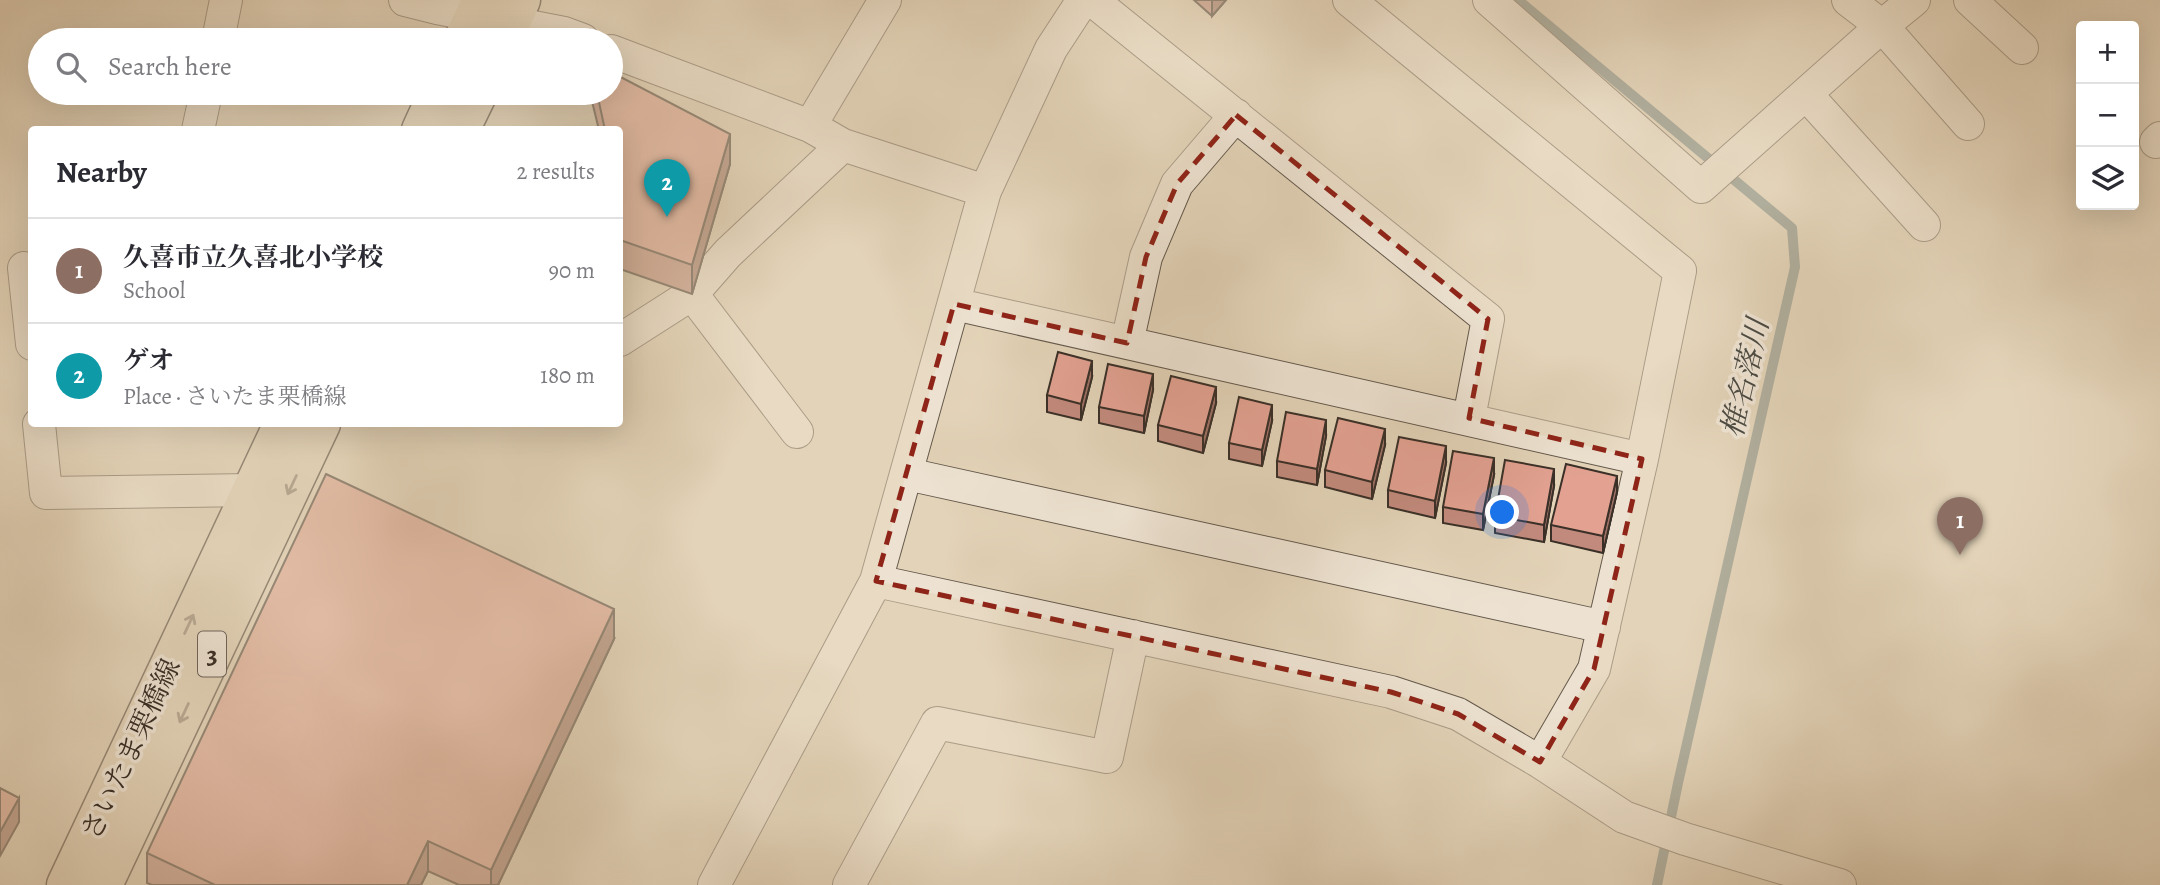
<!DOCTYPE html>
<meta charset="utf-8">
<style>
:root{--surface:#fff;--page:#f2f2f3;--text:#2b2b33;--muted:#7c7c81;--line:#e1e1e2;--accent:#7c3aed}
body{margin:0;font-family:Alegreya,"Noto Serif JP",serif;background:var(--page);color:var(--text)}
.controls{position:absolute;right:21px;top:21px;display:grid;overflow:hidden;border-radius:7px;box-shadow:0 7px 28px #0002}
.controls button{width:63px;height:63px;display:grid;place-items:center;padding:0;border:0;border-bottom:2px solid var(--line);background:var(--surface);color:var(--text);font:35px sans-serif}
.you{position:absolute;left:1503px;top:513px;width:24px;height:24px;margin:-18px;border:5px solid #fff;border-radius:50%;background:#1a73e8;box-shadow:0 0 0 10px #1a73e833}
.badge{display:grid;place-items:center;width:46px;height:46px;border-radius:50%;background:var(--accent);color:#fff;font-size:23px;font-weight:700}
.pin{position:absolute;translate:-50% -58px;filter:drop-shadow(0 2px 4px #0008)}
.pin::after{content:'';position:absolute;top:37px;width:24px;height:21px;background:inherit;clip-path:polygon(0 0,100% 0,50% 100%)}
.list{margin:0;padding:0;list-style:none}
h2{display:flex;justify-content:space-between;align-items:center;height:91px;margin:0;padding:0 28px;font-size:30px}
h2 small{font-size:23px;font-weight:400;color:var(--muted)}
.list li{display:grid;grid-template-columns:46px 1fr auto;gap:21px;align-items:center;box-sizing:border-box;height:105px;padding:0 28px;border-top:2px solid var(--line)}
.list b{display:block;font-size:26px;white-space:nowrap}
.list p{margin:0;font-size:23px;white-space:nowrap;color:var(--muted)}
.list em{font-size:23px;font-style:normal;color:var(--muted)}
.icon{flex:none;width:38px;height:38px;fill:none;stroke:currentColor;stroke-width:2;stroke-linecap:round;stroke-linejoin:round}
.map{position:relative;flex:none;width:2160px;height:885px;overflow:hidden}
.search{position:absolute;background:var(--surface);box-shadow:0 7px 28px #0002;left:28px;top:28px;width:595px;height:77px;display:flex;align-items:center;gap:18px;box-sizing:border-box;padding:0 24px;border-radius:38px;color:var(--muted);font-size:26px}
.panel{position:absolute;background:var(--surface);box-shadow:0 7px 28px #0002;left:28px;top:126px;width:595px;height:301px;border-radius:7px}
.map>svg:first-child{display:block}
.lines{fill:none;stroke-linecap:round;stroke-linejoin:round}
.stream{stroke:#71817c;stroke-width:10}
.minor-casing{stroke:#64594c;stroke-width:34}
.major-casing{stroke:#3a3028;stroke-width:41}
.minor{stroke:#ede2d1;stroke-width:32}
.major{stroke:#e3d3b8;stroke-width:38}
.wall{fill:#c28a7d;stroke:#3a3028;stroke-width:2}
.shaded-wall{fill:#9e7166;stroke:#3a3028;stroke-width:2}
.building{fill:#e2a191;stroke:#3a3028;stroke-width:2}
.oneway{stroke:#867969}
.marked{fill:none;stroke:#8f2418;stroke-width:5;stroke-dasharray:14 9;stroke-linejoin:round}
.labels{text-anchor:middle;stroke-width:7;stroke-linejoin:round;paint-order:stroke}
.shield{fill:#ede2d1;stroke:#70655b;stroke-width:2}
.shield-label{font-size:26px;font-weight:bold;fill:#3a3028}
.street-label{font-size:28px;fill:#3a3028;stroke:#ede2d1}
.water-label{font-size:30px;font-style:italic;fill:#4c4b44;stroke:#ede2d1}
</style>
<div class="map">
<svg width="2160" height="885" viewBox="0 0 2160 885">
<rect width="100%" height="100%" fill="#e3d3b8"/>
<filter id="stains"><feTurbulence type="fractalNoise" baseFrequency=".00286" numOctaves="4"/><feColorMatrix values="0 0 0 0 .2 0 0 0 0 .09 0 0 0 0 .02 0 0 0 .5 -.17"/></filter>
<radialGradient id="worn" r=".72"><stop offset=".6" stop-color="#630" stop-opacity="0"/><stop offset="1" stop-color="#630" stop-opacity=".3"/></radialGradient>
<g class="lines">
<path class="stream" d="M 1518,0 L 1792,228 L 1795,267 L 1678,783 L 1657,885"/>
<g class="minor-casing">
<path id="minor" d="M 405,0 L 437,8 L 564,33 L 583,40
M 1092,0 L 1488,319 L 1469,418
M 1349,0 L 1680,271 L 1642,459 L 1594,669 L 1540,762
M 1489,0 L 1701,187 L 1882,26 L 1914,0
M 1848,0 L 1882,26 L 1968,124
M 1970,0 L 2022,48
M 218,40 L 226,0
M 611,51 L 810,126 L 843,145 L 985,191
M 1806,94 L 1924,225
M 810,126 L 885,0
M 198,130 L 206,93
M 2156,142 L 2160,138
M 24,268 L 32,344
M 692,294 L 797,432
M 954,304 L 1642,459
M 620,340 L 692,294 L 728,253 L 843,145
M 1127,343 L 1146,257 L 1177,184 L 1236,115
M 39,424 L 46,493 L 252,490
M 907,474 L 1604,627
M 876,581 L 1391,692 L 1458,714 L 1540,762 L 1624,817 L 1685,839 L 1840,885
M 714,885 L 876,581 L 985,191 L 1051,49 L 1083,0
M 849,885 L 937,723 L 1107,757 L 1133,636"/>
</g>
<g class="major-casing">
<path id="major" d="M 463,40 L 482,0
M 503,40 L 521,0
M 421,130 L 438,93
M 460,130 L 478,93
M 66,885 L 283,424
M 103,885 L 321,424"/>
</g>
<use href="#minor" class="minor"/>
<use href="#major" class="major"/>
</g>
<path class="wall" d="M 1194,0 L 1226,0 L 1212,16 Z
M 590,93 L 611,93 L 730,164 L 692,294 L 620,269 L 620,130 L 599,130 Z
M 1092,377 L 1081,420 L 1047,412 L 1047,395 Z
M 1153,390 L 1144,433 L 1099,423 L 1099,407 Z
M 1216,403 L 1203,453 L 1158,441 L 1158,425 Z
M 1272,421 L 1262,466 L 1229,459 L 1229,443 Z
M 1326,436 L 1317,485 L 1277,477 L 1277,461 Z
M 1385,445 L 1372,499 L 1325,487 L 1325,470 Z
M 1446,463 L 1435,518 L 1388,507 L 1388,490 Z
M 1494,475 L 1483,530 L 1443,523 L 1443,507 Z
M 1554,486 L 1544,542 L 1495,533 L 1495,516 Z
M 1617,492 L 1603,553 L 1551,541 L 1551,525 Z
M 614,639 L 498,885 L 459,885 L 428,871 L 421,885 L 152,885 L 147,883 L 147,853 Z"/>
<path class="shaded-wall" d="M 1212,0 L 1226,0 L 1212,16 Z
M 730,134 L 730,164 L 692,294 L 692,265 Z
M 1092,361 L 1092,377 L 1081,420 L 1081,404 Z
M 1153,374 L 1153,390 L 1144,433 L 1144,416 Z
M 1216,387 L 1216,403 L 1203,453 L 1203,436 Z
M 1272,405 L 1272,421 L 1262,466 L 1262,450 Z
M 1326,420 L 1326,436 L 1317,485 L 1317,469 Z
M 1385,429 L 1385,445 L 1372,499 L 1372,482 Z
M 1446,446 L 1446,463 L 1435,518 L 1435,501 Z
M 1494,458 L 1494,475 L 1483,530 L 1483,514 Z
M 1554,469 L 1554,486 L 1544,542 L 1544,525 Z
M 1617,476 L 1617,492 L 1603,553 L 1603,536 Z
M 614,609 L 614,639 L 498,885 L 491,885 L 491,870 Z
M 19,798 L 19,822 L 0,856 L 0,832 Z
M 428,841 L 428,871 L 421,885 L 407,885 Z"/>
<path class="building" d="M 611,72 L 730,134 L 692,265 L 620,240 L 620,130 L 605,130 L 597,93 L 611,93 Z
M 1058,352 L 1092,361 L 1081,404 L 1047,395 Z
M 1108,364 L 1153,374 L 1144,416 L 1099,407 Z
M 1171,376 L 1216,387 L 1203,436 L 1158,425 Z
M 1239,397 L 1272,405 L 1262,450 L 1229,443 Z
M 1286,412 L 1326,420 L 1317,469 L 1277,461 Z
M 1338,418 L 1385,429 L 1372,482 L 1325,470 Z
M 1399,437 L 1446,446 L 1435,501 L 1388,490 Z
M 1453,451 L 1494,458 L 1483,514 L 1443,507 Z
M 1505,460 L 1554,469 L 1544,525 L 1495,516 Z
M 1566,464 L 1617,476 L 1603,536 L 1551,525 Z
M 326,474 L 614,609 L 491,870 L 428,841 L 407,885 L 215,885 L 147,853 Z
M 0,788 L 19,798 L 0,832 Z"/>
<defs><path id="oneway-shaft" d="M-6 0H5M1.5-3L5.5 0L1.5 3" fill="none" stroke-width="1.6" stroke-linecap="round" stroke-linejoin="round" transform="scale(1.75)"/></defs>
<g class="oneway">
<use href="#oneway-shaft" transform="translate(292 485) rotate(115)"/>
<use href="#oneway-shaft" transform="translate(189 624) rotate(-65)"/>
<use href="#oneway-shaft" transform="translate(184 713) rotate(115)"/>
</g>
<path d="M0 0H2160V885H0ZM 1236,115 L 1488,319 L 1469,418 L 1642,459 L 1594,669 L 1540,762 L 1458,714 L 1391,692 L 876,581 L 954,304 L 1127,343 L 1146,257 L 1177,184 Z" fill="#e3d3b8" fill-opacity=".55" fill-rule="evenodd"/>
<path class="marked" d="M 1236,115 L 1488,319 L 1469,418 L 1642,459 L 1594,669 L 1540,762 L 1458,714 L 1391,692 L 876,581 L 954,304 L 1127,343 L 1146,257 L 1177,184 Z"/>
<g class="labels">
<rect class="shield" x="198" y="631.5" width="28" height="45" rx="5"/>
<g class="shield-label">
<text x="212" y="663">3</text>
</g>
<g class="street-label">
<text transform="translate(130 749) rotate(-65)" y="10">さいたま栗橋線</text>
</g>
<g class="water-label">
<text transform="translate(1745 378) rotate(-77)" y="10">椎名落川</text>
</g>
</g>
<rect width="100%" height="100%" filter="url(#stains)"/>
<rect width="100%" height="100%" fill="url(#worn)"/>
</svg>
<div class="controls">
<button>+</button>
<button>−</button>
<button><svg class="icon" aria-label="layers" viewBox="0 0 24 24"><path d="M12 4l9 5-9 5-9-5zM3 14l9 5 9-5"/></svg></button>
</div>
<div class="you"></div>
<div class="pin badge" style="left:1960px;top:555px;background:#8d6e63">1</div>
<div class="pin badge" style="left:667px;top:217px;background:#0f9aa8">2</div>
<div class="search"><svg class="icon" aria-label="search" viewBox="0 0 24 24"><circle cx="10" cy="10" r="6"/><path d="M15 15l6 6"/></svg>Search here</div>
<section class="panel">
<h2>Nearby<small>2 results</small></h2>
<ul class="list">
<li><span class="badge" style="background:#8d6e63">1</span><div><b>久喜市立久喜北小学校</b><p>School</p></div><em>90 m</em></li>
<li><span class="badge" style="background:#0f9aa8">2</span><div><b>ゲオ</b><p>Place · さいたま栗橋線</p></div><em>180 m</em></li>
</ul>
</section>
</div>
